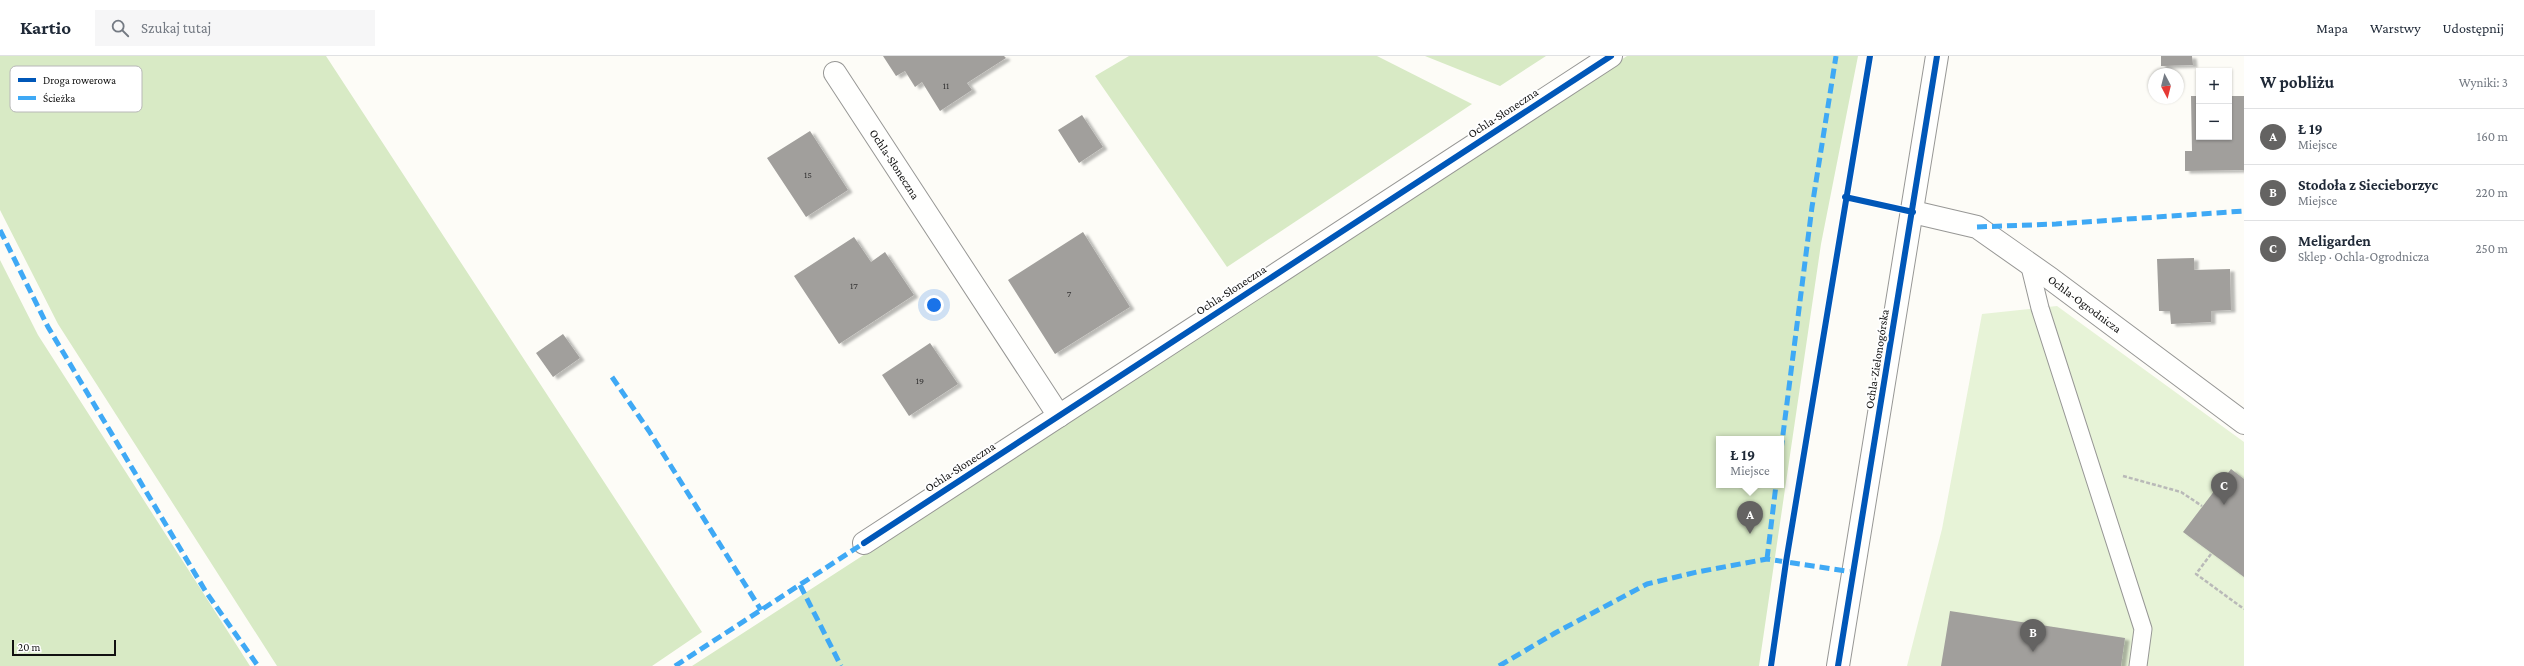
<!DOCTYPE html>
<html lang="pl">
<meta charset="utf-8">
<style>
:root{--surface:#fff;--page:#f6f6f7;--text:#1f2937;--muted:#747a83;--line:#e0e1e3;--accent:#646362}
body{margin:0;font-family:"Crimson Pro",serif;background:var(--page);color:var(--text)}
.controls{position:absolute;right:12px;top:12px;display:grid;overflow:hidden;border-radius:0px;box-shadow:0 1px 3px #0004}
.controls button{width:36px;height:36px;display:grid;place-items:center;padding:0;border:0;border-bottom:1px solid var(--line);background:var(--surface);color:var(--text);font:20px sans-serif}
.compass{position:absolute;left:2148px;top:12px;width:36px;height:36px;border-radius:50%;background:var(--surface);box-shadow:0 1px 3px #0004;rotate:173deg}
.scale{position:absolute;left:12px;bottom:10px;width:104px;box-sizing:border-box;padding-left:4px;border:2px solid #111;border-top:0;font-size:11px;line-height:14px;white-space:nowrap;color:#111;-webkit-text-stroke:3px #fff;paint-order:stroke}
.you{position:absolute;left:934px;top:249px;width:14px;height:14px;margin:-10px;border:3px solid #fff;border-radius:50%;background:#1a73e8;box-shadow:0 0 0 6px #1a73e833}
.badge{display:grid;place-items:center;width:26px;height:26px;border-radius:50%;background:var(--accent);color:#fff;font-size:13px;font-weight:700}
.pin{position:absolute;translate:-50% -33px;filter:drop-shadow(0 1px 2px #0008)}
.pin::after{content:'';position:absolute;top:21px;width:14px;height:12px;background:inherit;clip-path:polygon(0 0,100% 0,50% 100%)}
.popup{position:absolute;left:1716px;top:380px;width:68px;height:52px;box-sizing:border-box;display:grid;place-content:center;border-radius:0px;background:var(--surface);filter:drop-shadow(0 1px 3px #0005);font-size:13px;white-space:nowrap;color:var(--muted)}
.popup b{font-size:15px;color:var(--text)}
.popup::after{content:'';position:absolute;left:50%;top:100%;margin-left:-8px;border:8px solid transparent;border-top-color:var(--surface)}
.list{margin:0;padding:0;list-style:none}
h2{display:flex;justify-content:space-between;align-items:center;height:52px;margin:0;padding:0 16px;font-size:17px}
h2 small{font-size:13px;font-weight:400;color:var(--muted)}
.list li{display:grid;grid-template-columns:26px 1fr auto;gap:12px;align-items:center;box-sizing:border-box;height:56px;padding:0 16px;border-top:1px solid var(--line)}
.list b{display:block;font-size:15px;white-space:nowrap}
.list p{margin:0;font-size:13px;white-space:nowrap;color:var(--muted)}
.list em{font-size:13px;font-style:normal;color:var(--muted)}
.icon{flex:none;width:22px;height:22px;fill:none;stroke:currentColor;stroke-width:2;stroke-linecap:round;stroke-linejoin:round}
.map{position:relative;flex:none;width:2244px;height:610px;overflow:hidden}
header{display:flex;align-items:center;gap:24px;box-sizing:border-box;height:56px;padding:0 20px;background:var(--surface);border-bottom:1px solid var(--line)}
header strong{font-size:19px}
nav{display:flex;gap:22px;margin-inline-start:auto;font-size:14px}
.search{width:280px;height:36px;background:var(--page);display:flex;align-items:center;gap:10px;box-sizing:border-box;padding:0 14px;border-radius:0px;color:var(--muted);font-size:15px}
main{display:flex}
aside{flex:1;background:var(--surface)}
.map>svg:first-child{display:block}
.green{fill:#e7f3d7}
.forest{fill:#d8eac5;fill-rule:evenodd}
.building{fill:#a19f9c;filter:url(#shadow)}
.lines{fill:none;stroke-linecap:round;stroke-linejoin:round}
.service-casing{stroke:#979795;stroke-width:19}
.minor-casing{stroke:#979795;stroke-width:24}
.tertiary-casing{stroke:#979795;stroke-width:24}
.path{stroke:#b9b9b8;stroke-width:2.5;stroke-dasharray:4 2;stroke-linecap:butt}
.service{stroke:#fffffe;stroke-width:17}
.minor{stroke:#fffffe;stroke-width:22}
.tertiary{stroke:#fffffe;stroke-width:22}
.quiet{stroke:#3fa9f5;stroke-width:5;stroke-dasharray:10 5;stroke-linecap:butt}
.cycleway-casing{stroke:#fff;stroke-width:8}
.cycleway{stroke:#0057b8;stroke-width:6}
.labels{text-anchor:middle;stroke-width:4;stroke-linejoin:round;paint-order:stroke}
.number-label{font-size:10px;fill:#353434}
.street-label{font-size:12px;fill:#111;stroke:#fff}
.key{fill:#fff;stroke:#b8b8b8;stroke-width:1}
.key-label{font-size:11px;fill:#111}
</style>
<header>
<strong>Kartio</strong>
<div class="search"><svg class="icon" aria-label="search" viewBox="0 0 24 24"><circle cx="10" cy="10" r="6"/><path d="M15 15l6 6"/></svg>Szukaj tutaj</div>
<nav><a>Mapa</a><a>Warstwy</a><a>Udostępnij</a></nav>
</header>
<main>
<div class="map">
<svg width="2244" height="610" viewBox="0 0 2244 610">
<defs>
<filter id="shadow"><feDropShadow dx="4.5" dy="2.5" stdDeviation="1" flood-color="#0004"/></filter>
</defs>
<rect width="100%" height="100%" fill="#fdfcf7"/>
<path class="green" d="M 2057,250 L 2244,386 L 2244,610 L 1907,610 L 1942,473 L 1982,258 Z"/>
<path class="forest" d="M 0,0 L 326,0 L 702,576 L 652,610 L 277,610 L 58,268 L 0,154 Z
M 1129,0 L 1377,0 L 1472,48 L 1227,211 L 1095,20 Z
M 1425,0 L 1546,0 L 1500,30 Z
M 1627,0 L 1858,0 L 1821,188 L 1759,610 L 692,610 L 1142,319 ZM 1719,383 L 1781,383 L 1781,429 L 1719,429 Z
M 0,204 L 38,279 L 250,610 L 0,610 Z"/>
<path class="building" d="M 883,0 L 1004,0 L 1006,2 L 967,27 L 972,34 L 940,55 L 922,26 L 915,31 L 905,15 L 896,20 Z
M 2161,0 L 2192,0 L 2193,9 L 2161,10 Z
M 2191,40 L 2199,40 L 2199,81 L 2229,81 L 2229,40 L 2244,40 L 2244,114 L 2185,115 L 2185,95 L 2192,95 Z
M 1082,59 L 1103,91 L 1079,107 L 1058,74 Z
M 810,75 L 848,134 L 806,161 L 767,102 Z
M 1083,176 L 1130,251 L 1055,298 L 1008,224 Z
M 854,181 L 871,206 L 885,196 L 914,239 L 839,288 L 794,220 Z
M 2194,202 L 2194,214 L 2230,213 L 2231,254 L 2211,255 L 2211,266 L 2171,268 L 2170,255 L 2159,255 L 2157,203 Z
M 563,278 L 580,302 L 553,321 L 536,297 Z
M 930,287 L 958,328 L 909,360 L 882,319 Z
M 2231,413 L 2244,423 L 2244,521 L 2183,476 Z
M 1950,555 L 2125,582 L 2121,610 L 1941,610 Z"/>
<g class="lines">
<g class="service-casing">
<path id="service" d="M 2029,207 L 2040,252 L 2143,573 L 2138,610"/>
</g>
<g class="minor-casing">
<g id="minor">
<path id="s1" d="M 835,17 L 1059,360"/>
<path id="s2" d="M 1913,156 L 1977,171 L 2051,223 L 2244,367"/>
<path d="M 864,487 L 1611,0"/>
</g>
</g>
<g class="tertiary-casing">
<path id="tertiary" d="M 1838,610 L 1937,0"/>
</g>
<path class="path" d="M 2123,420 L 2181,436 L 2202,450
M 2211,498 L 2196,518 L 2244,553"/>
<use href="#service" class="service"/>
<use href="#minor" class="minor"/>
<use href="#tertiary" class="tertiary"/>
<path class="quiet" d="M 1977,171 L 2056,168 L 2244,155
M 0,174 L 48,271 L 206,536 L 258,610
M 612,321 L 649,375 L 761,554
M 1781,394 L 1812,151 L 1836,0
M 1767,503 L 1776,429
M 800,529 L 841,610
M 675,610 L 864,487
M 1499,610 L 1555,577 L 1647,528 L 1697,516 L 1767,503 L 1853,516"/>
<g class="cycleway-casing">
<path id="cycleway" d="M 1845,141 L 1913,156
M 864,487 L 1611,0
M 1771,610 L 1786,506 L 1870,0
M 1838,610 L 1937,0"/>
</g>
<use href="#cycleway" class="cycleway"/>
</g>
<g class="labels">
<g class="number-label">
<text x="946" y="33">11</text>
<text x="808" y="122">15</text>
<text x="854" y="233">17</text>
<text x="1069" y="241">7</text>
<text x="920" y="328">19</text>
</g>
<g class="street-label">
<text transform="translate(1503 57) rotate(-33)" y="4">Ochla-Słoneczna</text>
<text dy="4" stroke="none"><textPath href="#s1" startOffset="109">Ochla-Słoneczna</textPath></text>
<text transform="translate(1231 234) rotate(-33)" y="4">Ochla-Słoneczna</text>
<text dy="4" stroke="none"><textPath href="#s2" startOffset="198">Ochla-Ogrodnicza</textPath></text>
<text transform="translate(1877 303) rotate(-81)" y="4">Ochla-Zielonogórska</text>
<text transform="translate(960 411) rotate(-33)" y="4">Ochla-Słoneczna</text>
</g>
</g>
<rect x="10" y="10" width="132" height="46" rx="6" class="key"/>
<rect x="18" y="22" width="18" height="4" fill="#0057b8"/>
<rect x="18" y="40" width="18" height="4" fill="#3fa9f5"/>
<g class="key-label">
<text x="43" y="28">Droga rowerowa</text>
<text x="43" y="46">Ścieżka</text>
</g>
</svg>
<div class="controls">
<button>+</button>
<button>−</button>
</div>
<svg class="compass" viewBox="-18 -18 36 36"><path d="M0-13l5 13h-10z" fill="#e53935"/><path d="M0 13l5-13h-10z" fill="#747a83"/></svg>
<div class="scale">20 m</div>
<div class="you"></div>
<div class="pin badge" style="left:1750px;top:478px">A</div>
<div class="popup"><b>Ł 19</b>Miejsce</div>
<div class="pin badge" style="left:2033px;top:596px">B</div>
<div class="pin badge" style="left:2224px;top:449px">C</div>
</div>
<aside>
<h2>W pobliżu<small>Wyniki: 3</small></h2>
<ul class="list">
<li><span class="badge">A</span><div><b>Ł 19</b><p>Miejsce</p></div><em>160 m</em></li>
<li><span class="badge">B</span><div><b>Stodoła z Siecieborzyc</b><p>Miejsce</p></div><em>220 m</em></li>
<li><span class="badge">C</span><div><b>Meligarden</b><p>Sklep · Ochla-Ogrodnicza</p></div><em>250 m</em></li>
</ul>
</aside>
</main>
